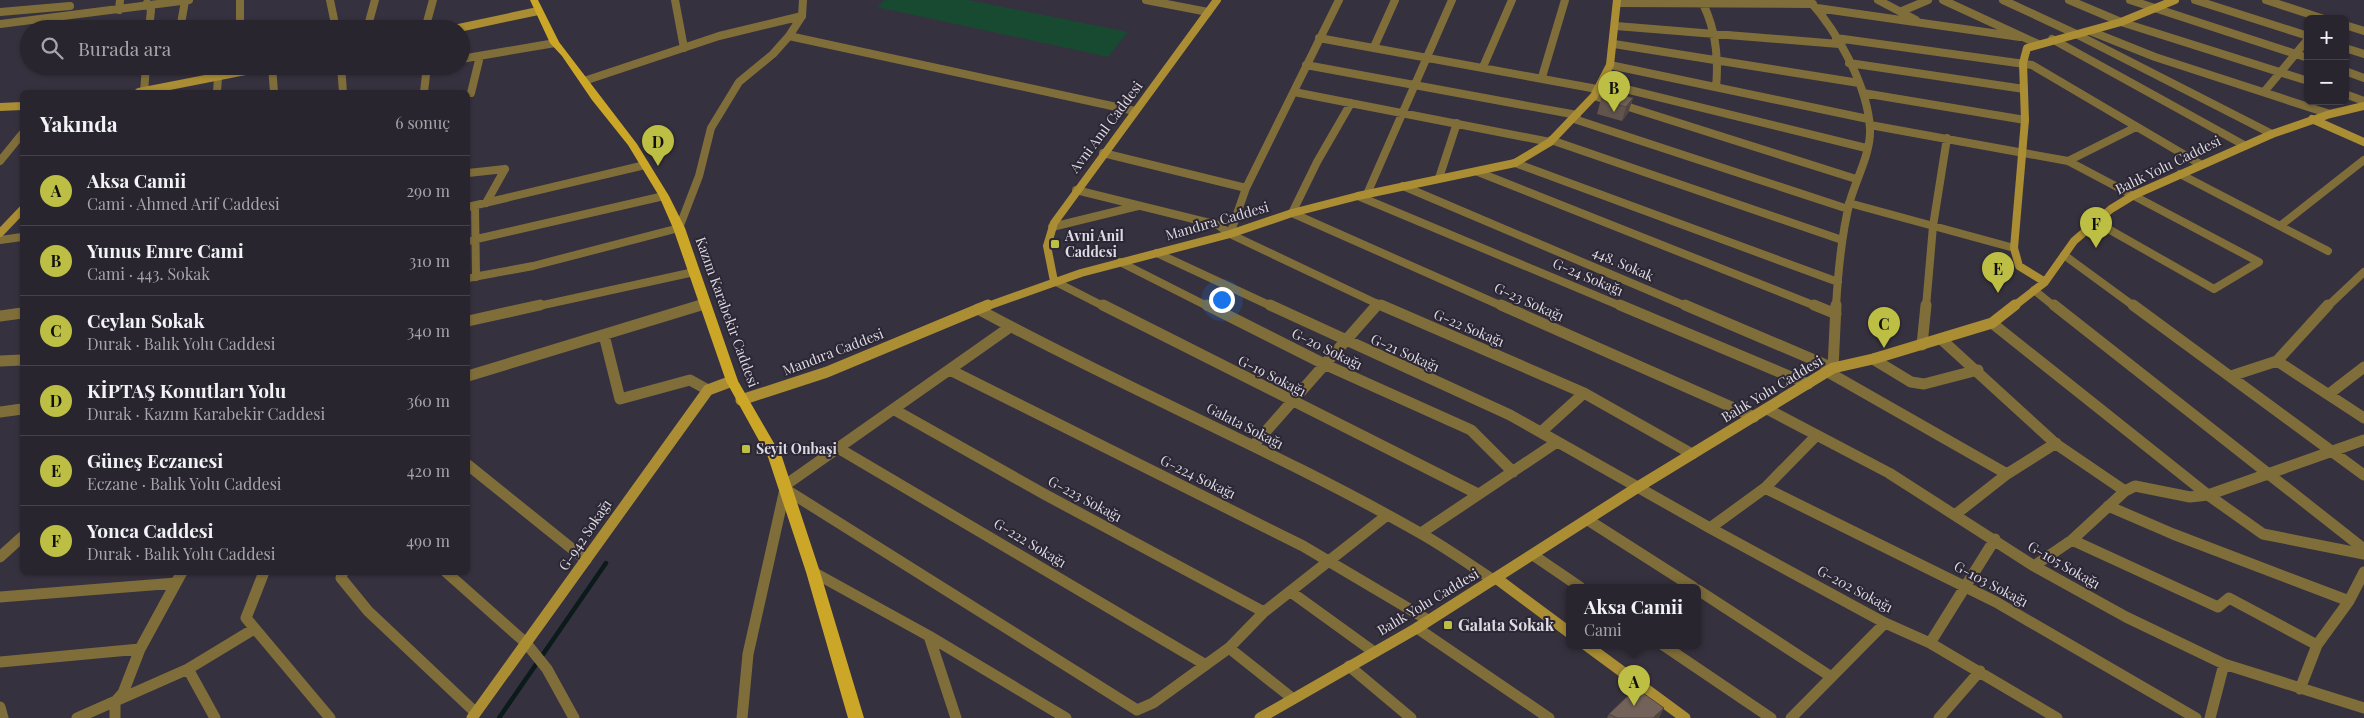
<!DOCTYPE html>
<html lang="tr">
<meta charset="utf-8">
<style>
:root{--surface:#28252e;--page:#302d36;--text:#f1f3f6;--muted:#a5a5aa;--line:#44424a;--accent:#bcbf43}
body{margin:0;font-family:"Playfair Display",serif;background:var(--page);color:var(--text)}
.controls{position:absolute;right:15px;top:15px;display:grid;overflow:hidden;border-radius:8px;box-shadow:0 1px 4px #0004}
.controls button{width:45px;height:45px;display:grid;place-items:center;padding:0;border:0;border-bottom:1px solid var(--line);background:var(--surface);color:var(--text);font:25px sans-serif}
.you{position:absolute;left:1221px;top:299px;width:18px;height:18px;margin:-12px;border:4px solid #fff;border-radius:50%;background:#1a73e8;box-shadow:0 0 0 8px #1a73e833}
.badge{display:grid;place-items:center;width:32px;height:32px;border-radius:50%;background:var(--accent);color:#111;font-size:16px;font-weight:700}
.pin{position:absolute;translate:-50% -41px;filter:drop-shadow(0 1px 2px #0008)}
.pin::after{content:'';position:absolute;top:26px;width:18px;height:15px;background:inherit;clip-path:polygon(0 0,100% 0,50% 100%)}
.popup{position:absolute;left:1566px;top:584px;width:135px;height:65px;box-sizing:border-box;display:grid;place-content:center;border-radius:8px;background:var(--surface);filter:drop-shadow(0 1px 4px #0005);font-size:16px;white-space:nowrap;color:var(--muted)}
.popup b{font-size:19px;color:var(--text)}
.popup::after{content:'';position:absolute;left:50%;top:100%;margin-left:-10px;border:10px solid transparent;border-top-color:var(--surface)}
.list{margin:0;padding:0;list-style:none}
h2{display:flex;justify-content:space-between;align-items:center;height:65px;margin:0;padding:0 20px;font-size:21px}
h2 small{font-size:16px;font-weight:400;color:var(--muted)}
.list li{display:grid;grid-template-columns:32px 1fr auto;gap:15px;align-items:center;box-sizing:border-box;height:70px;padding:0 20px;border-top:1px solid var(--line)}
.list b{display:block;font-size:19px;white-space:nowrap}
.list p{margin:0;font-size:16px;white-space:nowrap;color:var(--muted)}
.list em{font-size:16px;font-style:normal;color:var(--muted)}
.icon{flex:none;width:28px;height:28px;fill:none;stroke:currentColor;stroke-width:2;stroke-linecap:round;stroke-linejoin:round}
.map{position:relative;flex:none;width:2364px;height:718px;overflow:hidden}
.search{position:absolute;background:var(--surface);box-shadow:0 1px 4px #0004;left:20px;top:20px;width:450px;height:55px;display:flex;align-items:center;gap:12px;box-sizing:border-box;padding:0 18px;border-radius:28px;color:var(--muted);font-size:19px}
.panel{position:absolute;background:var(--surface);box-shadow:0 1px 4px #0004;left:20px;top:90px;width:450px;height:485px;border-radius:8px}
.map>svg:first-child{display:block}
.green{fill:#174a31}
.lines{fill:none;stroke-linecap:round;stroke-linejoin:round}
.stream{stroke:#0b1a1a;stroke-width:4.5}
.street-far1{stroke:#806e3a;stroke-width:8}
.street{stroke:#806e3a;stroke-width:11}
.secondary-far1{stroke:#ab8e34;stroke-width:8}
.secondary{stroke:#ab8e34;stroke-width:11}
.primary{fill:#cca727;fill-rule:evenodd}
.wall{fill:#62544d}
.shaded-wall{fill:#50453f}
.building{fill:#72625a;stroke:#50453f}
.poi-dot{fill:#bcbf43;stroke:#2c2734;stroke-width:2}
.labels{text-anchor:middle;stroke-width:4;stroke-linejoin:round;paint-order:stroke}
.street-label{font-size:14px;fill:#dedae3;stroke:#2c2734}
.poi-label{font-size:14px;font-weight:bold;fill:#dedae3;stroke:#2c2734;text-anchor:start}
.near-poi-label{font-size:16px;font-weight:bold;fill:#dedae3;stroke:#2c2734;text-anchor:start}
</style>
<div class="map">
<svg width="2364" height="718" viewBox="0 0 2364 718">
<rect width="100%" height="100%" fill="#36313e"/>
<path class="green" d="M 885,0 L 968,0 L 1128,32 L 1108,57 L 877,7 Z"/>
<g class="lines">
<path class="stream" d="M 499,718 L 606,563"/>
<path class="street-far1" d="M 240,0 L 240,29
M 330,0 L 336,29
M 675,0 L 684,48
M 1146,0 L 1208,12
M 1701,0 C 1716,28 1719,56 1716,87
M 1809,0 C 1837,31 1868,86 1870,129 C 1871,153 1856,179 1850,201 C 1841,236 1838,272 1836,307
M 1878,0 L 1916,20
M 1943,0 L 2038,44
M 2003,0 L 2076,34 L 2272,134
M 2069,0 L 2121,22 L 2308,81
M 2130,0 L 2308,58
M 2195,0 L 2308,36
M 2266,0 L 2324,19
M 147,3 L 151,10 L 149,29
M 1618,3 L 1813,4
M 1817,8 L 2020,37
M 119,10 L 120,0
M 1902,11 L 1928,0
M 0,12 L 70,6
M 0,24 L 189,0
M 2345,25 L 2364,31
M 1616,26 L 1839,44
M 180,29 L 185,1
M 367,29 L 375,0
M 425,29 L 433,0
M 2090,31 L 2155,57 L 2330,114
M 789,36 L 1135,111
M 1319,38 L 1597,89
M 1836,38 L 2032,65 L 2200,164
M 2052,39 L 2244,145
M 1614,44 L 1859,83
M 1374,47 L 1395,0
M 2345,48 L 2364,54
M 461,59 L 555,43
M 1849,63 L 2024,89
M 1306,65 L 1577,115
M 1610,65 L 1868,119
M 272,66 L 274,92
M 341,66 L 343,92
M 1483,67 L 1512,0
M 2345,71 L 2364,78
M 1542,77 L 1565,0
M 584,81 L 719,36 L 802,16
M 1601,83 L 1866,148
M 144,92 L 146,66
M 217,92 L 218,77
M 424,92 L 427,66
M 1294,92 L 1550,142
M 2264,92 L 2308,39
M 471,93 L 480,56
M 1863,93 L 2025,120
M 2345,94 L 2364,101
M 1594,96 L 1856,179
M 1351,103 L 1317,162 L 1292,213 L 1504,307
M 1574,119 L 1848,209
M 1870,125 L 2068,161 L 2259,262 L 2214,289 L 2096,222
M 1551,140 L 1842,240
M 1103,153 L 1246,188
M 0,161 L 22,134
M 2068,161 L 2136,127
M 1515,163 L 1838,282
M 1478,172 L 1818,307
M 468,173 L 505,169
M 2180,174 L 2328,251
M 1439,178 L 1457,123
M 1403,186 L 1688,307
M 1076,190 L 1218,225 L 1230,234 L 1384,307
M 1367,194 L 1452,0
M 1358,196 L 1623,307
M 486,203 L 505,169
M 1849,203 L 2014,248
M 475,206 L 476,277
M 468,207 L 645,165
M 2280,226 L 2364,160
M 1052,227 L 1138,206
M 1230,234 L 1246,188 L 1339,0
M 0,240 L 22,237
M 468,241 L 664,196
M 1157,253 L 1273,307
M 2064,255 L 2135,307
M 1120,262 L 1209,307
M 468,278 L 533,266 L 679,228 L 699,176 L 711,128 L 739,82 L 773,54 L 789,36 L 802,16 L 803,0
M 1054,281 L 1105,307
M 2034,290 L 2055,307
M 534,307 L 694,272
M 697,307 L 706,304
M 1376,307 L 1378,304
M 1926,307 L 1933,226 L 1947,138
M 2327,307 L 2364,272"/>
<path class="street" d="M 1103,305 L 1478,494
M 1207,305 L 1324,364 L 1471,430 L 1513,472
M 1270,305 L 1510,415 L 1710,528 L 1885,623 L 1930,643 L 2057,718
M 1381,305 L 1584,393 L 1692,454
M 1501,305 L 1754,417
M 1620,305 L 1808,384
M 1685,305 L 1833,368 L 1836,305
M 1814,305 L 1836,314
M 2054,305 L 2364,549
M 2133,305 L 2364,475
M 978,309 C 1123,388 1276,451 1420,533 C 1445,547 1469,564 1493,580
M 0,316 L 22,313
M 468,321 L 540,305
M 1992,323 L 2208,495 L 2263,534 L 2364,554
M 604,335 L 620,399 L 690,380 L 708,390
M 1941,339 L 2056,444 L 2125,491
M 1922,345 L 1926,305
M 1873,359 L 1911,382 L 1924,384 L 1978,370
M 0,361 L 22,360
M 2277,361 L 2364,418
M 950,370 L 1303,546 L 1428,620
M 1828,372 L 2007,474
M 468,376 L 701,305
M 2231,376 L 2277,361 L 2328,305
M 2329,394 L 2364,367
M 893,409 L 1044,494 L 1264,612
M 1767,409 L 1889,473 L 2034,566 L 2126,617 L 2224,664 L 2364,708
M 0,412 L 22,409
M 1541,432 L 1584,393
M 1253,446 L 1377,305
M 838,448 L 1206,665
M 468,465 L 586,560
M 784,486 L 1010,327
M 1765,488 L 1996,602 L 2196,718
M 2108,506 L 2173,534 L 2349,601
M 1956,514 L 2007,474 L 2056,443
M 1588,520 L 1693,587
M 1710,528 L 1765,488 L 1816,436
M 1421,533 L 1557,442
M 2072,540 L 2218,607 L 2229,598 L 2317,645
M 1533,555 L 1580,587
M 0,557 L 22,537
M 2034,566 L 2072,540 L 2125,491 L 2135,486 L 2190,497 L 2208,495 L 2364,440
M 264,572 L 246,618 L 330,718
M 343,572 L 341,578 L 368,611 L 475,712
M 446,572 L 526,643 L 547,669 L 574,718
M 813,572 L 929,636 L 1066,718
M 1698,590 L 1830,676
M 1291,592 L 1374,652
M 0,597 L 176,583
M 1417,628 L 1549,718
M 929,636 L 956,718
M 1930,643 L 1995,539
M 1663,645 L 1771,718
M 1229,648 L 1292,698
M 0,662 L 140,649
M 1349,666 L 1411,718
M 188,669 L 215,718
M 2300,689 L 2317,645 L 2349,601 L 2364,572
M 0,707 L 3,718
M 77,718 L 188,669 L 254,629
M 115,718 L 115,702 L 123,693 L 140,649 L 182,572
M 742,718 L 748,654 L 785,489 L 1137,710 L 1153,703 L 1229,648 L 1264,612 L 1386,516
M 1791,718 L 1885,623
M 1939,718 L 1980,671
M 2210,718 L 2224,664"/>
<path class="secondary-far1" d="M 454,29 L 538,11
M 139,92 L 271,66
M 0,107 L 22,106
M 2312,119 L 2364,142
M 0,233 L 22,210
M 1054,281 L 1047,246 L 1054,223 L 1217,0
M 2045,282 L 2019,266 L 2014,248 L 2025,120 L 2023,63 L 2027,48 L 2121,22 L 2175,0
M 985,307 L 1081,273 L 1230,234 L 1292,213 L 1358,196 L 1515,163 L 1550,142 L 1594,96 L 1610,65 L 1617,0
M 2013,307 L 2045,282 L 2074,241 L 2111,209 L 2134,195 L 2272,134 L 2330,114 L 2364,106"/>
<path class="secondary" d="M 741,400 L 827,372 L 988,305
M 1496,578 L 1570,633
M 1586,645 L 1685,718
M 472,718 L 708,390 L 732,381
M 1260,718 L 1417,628 L 1638,487 L 1833,368 L 1873,359 L 1992,323 L 2015,305"/>
<path class="primary" d="M 530,0 L 538,0 L 559,42 L 637,144 L 669,196 L 685,228 L 738,381 L 782,457 L 820,572 L 864,718 L 848,718 L 806,572 L 768,457 L 726,381 L 673,228 L 659,196 L 628,145 L 592,100 L 562,56 L 550,43 Z"/>
</g>
<path class="wall" d="M 1633,98 L 1628,113 L 1622,121 L 1597,114 L 1601,99 Z
M 1609,714 L 1660,716 L 1658,718 L 1607,718 Z"/>
<path class="shaded-wall" d="M 1633,98 L 1628,113 L 1622,121 L 1626,107 Z
M 1664,708 L 1660,716 L 1658,718 L 1653,718 Z"/>
<path class="building" d="M 1608,91 L 1633,98 L 1626,107 L 1601,99 Z
M 1636,688 L 1664,708 L 1653,718 L 1617,718 L 1609,714 Z"/>
<g class="poi-dot">
<rect x="1050" y="239" width="10" height="10" rx="2.5"/>
<rect x="741" y="444" width="10" height="10" rx="2.5"/>
<rect x="1443" y="620" width="10" height="10" rx="2.5"/>
</g>
<g class="labels">
<g class="street-label">
<text transform="translate(1106 127) rotate(-53)" y="5">Avni Anıl Caddesi</text>
<text transform="translate(2168 165) rotate(-26)" y="5">Balık Yolu Caddesi</text>
<text transform="translate(1217 221) rotate(-16)" y="5">Mandıra Caddesi</text>
<text transform="translate(1623 264) rotate(23)" y="5">448. Sokak</text>
<text transform="translate(1588 277) rotate(23)" y="5">G-24 Sokağı</text>
<text transform="translate(1529 302) rotate(24)" y="5">G-23 Sokağı</text>
<text transform="translate(727 312) rotate(70)" y="5">Kazım Karabekir Caddesi</text>
<text transform="translate(1469 328) rotate(23)" y="5">G-22 Sokağı</text>
<text transform="translate(1327 349) rotate(26)" y="5">G-20 Sokağı</text>
<text transform="translate(833 352) rotate(-21)" y="5">Mandıra Caddesi</text>
<text transform="translate(1405 353) rotate(24)" y="5">G-21 Sokağı</text>
<text transform="translate(1272 376) rotate(27)" y="5">G-19 Sokağı</text>
<text transform="translate(1772 389) rotate(-31)" y="5">Balık Yolu Caddesi</text>
<text transform="translate(1245 426) rotate(27)" y="5">Galata Sokağı</text>
<text transform="translate(1198 477) rotate(26)" y="5">G-224 Sokağı</text>
<text transform="translate(1085 499) rotate(28)" y="5">G-223 Sokağı</text>
<text transform="translate(585 535) rotate(-56)" y="5">G-942 Sokağı</text>
<text transform="translate(1030 543) rotate(31)" y="5">G-222 Sokağı</text>
<text transform="translate(2064 565) rotate(30)" y="5">G-105 Sokağı</text>
<text transform="translate(1991 584) rotate(28)" y="5">G-103 Sokağı</text>
<text transform="translate(1855 589) rotate(28)" y="5">G-202 Sokağı</text>
<text transform="translate(1428 602) rotate(-31)" y="5">Balık Yolu Caddesi</text>
</g>
<g class="poi-label">
<text x="1065" y="241">Avni Anil<tspan x="1065" dy="16">Caddesi</tspan></text>
<text x="756" y="454">Seyit Onbaşi</text>
</g>
<g class="near-poi-label">
<text x="1458" y="631">Galata Sokak</text>
</g>
</g>
</svg>
<div class="controls">
<button>+</button>
<button>−</button>
</div>
<div class="you"></div>
<div class="pin badge" style="left:1634px;top:706px">A</div>
<div class="popup"><b>Aksa Camii</b>Cami</div>
<div class="pin badge" style="left:1614px;top:112px">B</div>
<div class="pin badge" style="left:1884px;top:348px">C</div>
<div class="pin badge" style="left:658px;top:166px">D</div>
<div class="pin badge" style="left:1998px;top:293px">E</div>
<div class="pin badge" style="left:2096px;top:248px">F</div>
<div class="search"><svg class="icon" aria-label="search" viewBox="0 0 24 24"><circle cx="10" cy="10" r="6"/><path d="M15 15l6 6"/></svg>Burada ara</div>
<section class="panel">
<h2>Yakında<small>6 sonuç</small></h2>
<ul class="list">
<li><span class="badge">A</span><div><b>Aksa Camii</b><p>Cami · Ahmed Arif Caddesi</p></div><em>290 m</em></li>
<li><span class="badge">B</span><div><b>Yunus Emre Cami</b><p>Cami · 443. Sokak</p></div><em>310 m</em></li>
<li><span class="badge">C</span><div><b>Ceylan Sokak</b><p>Durak · Balık Yolu Caddesi</p></div><em>340 m</em></li>
<li><span class="badge">D</span><div><b>KİPTAŞ Konutları Yolu</b><p>Durak · Kazım Karabekir Caddesi</p></div><em>360 m</em></li>
<li><span class="badge">E</span><div><b>Güneş Eczanesi</b><p>Eczane · Balık Yolu Caddesi</p></div><em>420 m</em></li>
<li><span class="badge">F</span><div><b>Yonca Caddesi</b><p>Durak · Balık Yolu Caddesi</p></div><em>490 m</em></li>
</ul>
</section>
</div>
